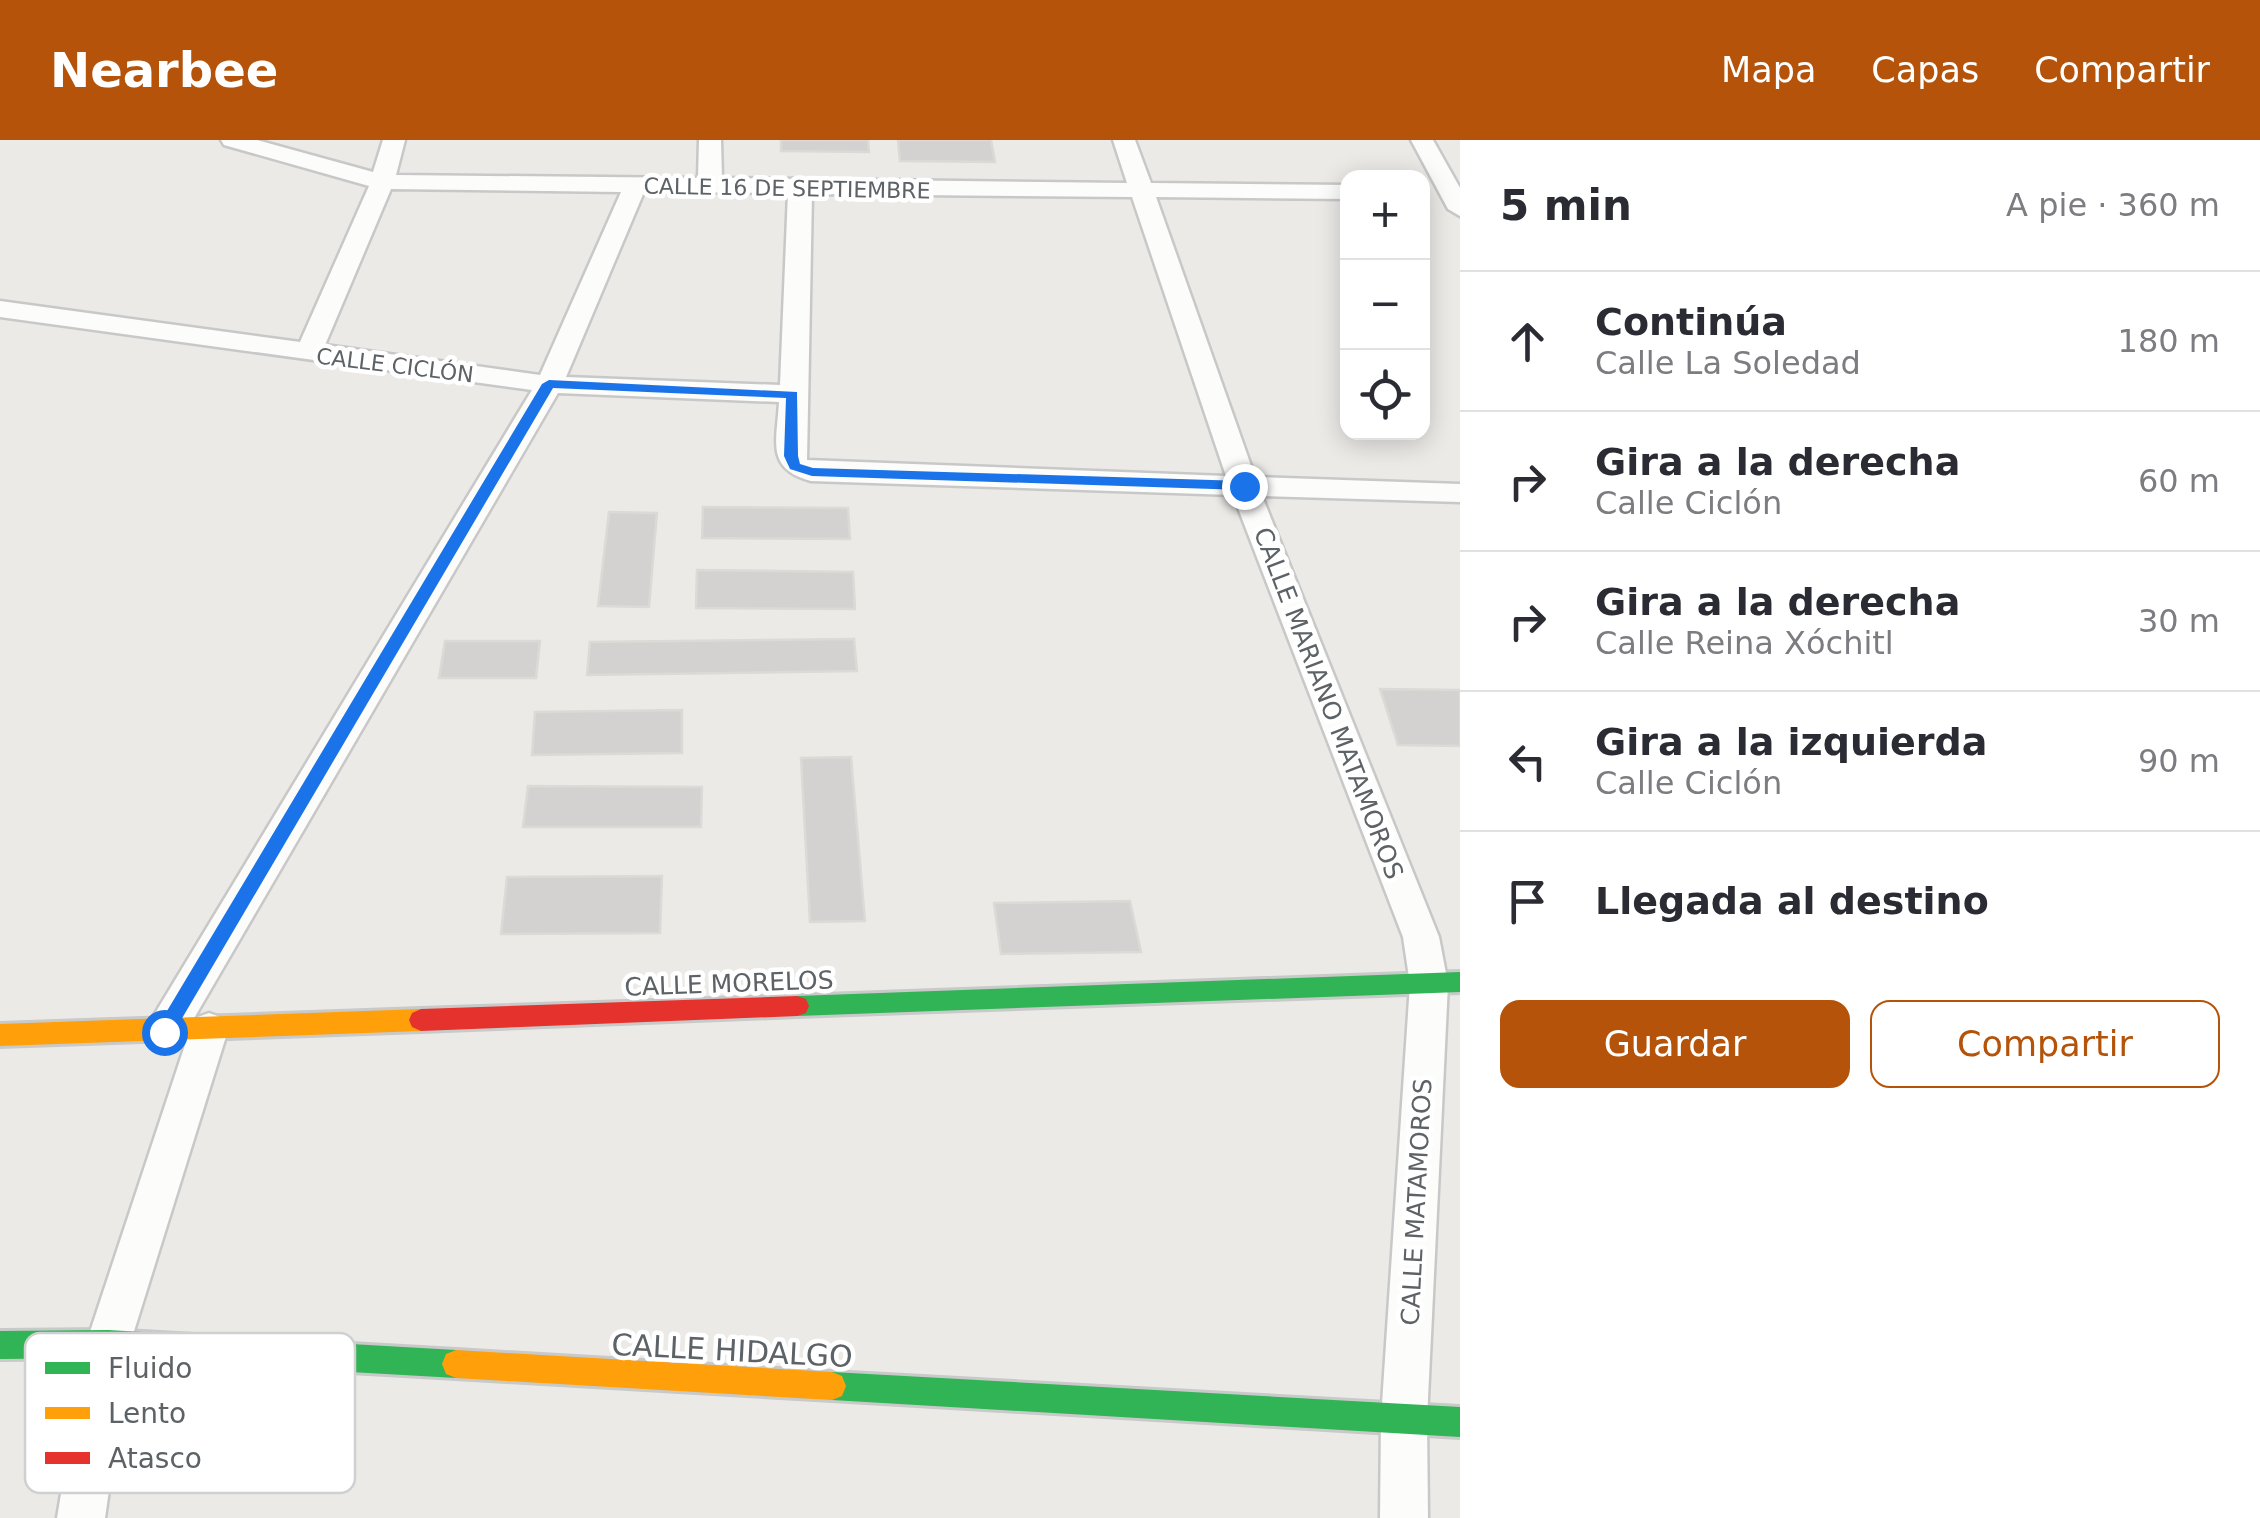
<!DOCTYPE html>
<html lang="es">
<meta charset="utf-8">
<style>
:root{--surface:#fff;--page:#f7f7f7;--text:#2b2b33;--muted:#7c7c81;--line:#e1e1e2;--accent:#b45309}
body{margin:0;font-family:"DejaVu Sans",sans-serif;background:var(--page);color:var(--text)}
.controls{position:absolute;right:30px;top:30px;display:grid;overflow:hidden;border-radius:20px;box-shadow:0 5px 25px #0003}
.controls button{width:90px;height:90px;display:grid;place-items:center;padding:0;border:0;border-bottom:2px solid var(--line);background:var(--surface);color:var(--text);font:50px sans-serif}
.stop{position:absolute;width:30px;height:30px;margin:-22px;border:8px solid #1a73e8;border-radius:50%;background:#fff}
.stop.end{background:#1a73e8;border-color:#fff;box-shadow:0 2px 10px #0008}
.list{margin:0;padding:0;list-style:none}
h2{display:flex;justify-content:space-between;align-items:center;height:130px;margin:0;padding:0 40px;font-size:42px}
h2 small{font-size:32px;font-weight:400;color:var(--muted)}
.list li{display:grid;grid-template-columns:65px 1fr auto;gap:30px;align-items:center;box-sizing:border-box;height:140px;padding:0 40px;border-top:2px solid var(--line)}
.list b{display:block;font-size:38px;white-space:nowrap}
.list p{margin:0;font-size:32px;white-space:nowrap;color:var(--muted)}
.list em{font-size:32px;font-style:normal;color:var(--muted)}
.actions{display:flex;gap:20px;padding:30px 40px}
.actions a{flex:1;padding:22px 0;border:2px solid var(--accent);border-radius:20px;text-align:center;font-size:35px;color:var(--accent)}
.actions .main{background:var(--accent);color:#fff}
.icon{flex:none;width:55px;height:55px;fill:none;stroke:currentColor;stroke-width:2;stroke-linecap:round;stroke-linejoin:round}
.map{position:relative;flex:none;width:1460px;height:1378px;overflow:hidden}
header{display:flex;align-items:center;gap:60px;box-sizing:border-box;height:140px;padding:0 50px;background:var(--accent);color:#fff}
header strong{font-size:48px}
nav{display:flex;gap:55px;margin-inline-start:auto;font-size:35px}
main{display:flex}
aside{flex:1;background:var(--surface)}
.map>svg:first-child{display:block}
.building{fill:#d4d2d1;stroke:#dcd9d6;stroke-width:2.5}
.lines{fill:none;stroke-linecap:round;stroke-linejoin:round}
.street-casing{stroke:#c8c8c8;stroke-width:5}
.fast-casing{stroke:#c8c9c9;stroke-width:6}
.slow-casing{stroke:#c8c9c9;stroke-width:6}
.jam-casing{stroke:#c8c9c9;stroke-width:6}
.street{fill:#fcfcfb;fill-rule:evenodd}
.fast{fill:#30b455;fill-rule:evenodd}
.slow{fill:#ff9f0a;fill-rule:evenodd}
.jam{fill:#e5322d;fill-rule:evenodd}
.route{fill:#1a73e8}
.labels{text-anchor:middle;stroke-width:9;stroke-linejoin:round;paint-order:stroke}
.far-street-label{font-size:22px;fill:#5c6265;stroke:#fff}
.street-label{font-size:25px;fill:#5c6265;stroke:#fff}
.near-street-label{font-size:30px;fill:#5c6265;stroke:#fff}
.key{fill:#fff;stroke:#ced0d1;stroke-width:2.5}
.key-label{font-size:28px;fill:#5c6265}
</style>
<header>
<strong>Nearbee</strong>
<nav><a>Mapa</a><a>Capas</a><a>Compartir</a></nav>
</header>
<main>
<div class="map">
<svg width="1460" height="1378" viewBox="0 0 1460 1378">
<rect width="100%" height="100%" fill="#eceae7"/>
<path class="building" d="M 781,0 L 868,0 L 869,12 L 781,11 Z
M 898,0 L 991,0 L 995,22 L 900,21 Z
M 703,367 L 848,368 L 850,399 L 702,398 Z
M 609,372 L 657,373 L 649,467 L 598,466 Z
M 697,430 L 853,432 L 855,469 L 696,468 Z
M 854,499 L 857,531 L 587,535 L 590,502 Z
M 445,501 L 540,501 L 536,538 L 439,538 Z
M 1380,549 L 1460,550 L 1460,606 L 1398,605 Z
M 682,570 L 682,613 L 532,615 L 535,572 Z
M 851,617 L 865,781 L 810,782 L 801,618 Z
M 528,646 L 702,647 L 701,687 L 523,687 Z
M 662,736 L 660,793 L 501,794 L 507,737 Z
M 1130,761 L 1141,812 L 1001,814 L 994,763 Z"/>
<g class="lines">
<g class="street-casing">
<path id="street" d="M 221,0 L 257,0 L 373,32 L 383,0 L 405,0 L 396,35 L 698,38 L 699,0 L 721,0 L 722,38 L 1127,43 L 1113,0 L 1135,0 L 1151,43 L 1348,45 L 1348,59 L 1156,57 L 1255,337 L 1460,344 L 1460,362 L 1262,356 L 1439,797 L 1448,844 L 1427,1279 L 1428,1378 L 1380,1378 L 1381,1279 L 1410,844 L 1403,797 L 1233,355 L 811,341 C 765,329 777,301 779,262 L 558,253 L 179,904 L 165,909 L 151,904 L 146,892 L 151,880 L 532,250 L 0,177 L 0,161 L 300,202 L 369,46 L 224,5 ZM 391,49 L 621,52 L 540,235 L 325,205 ZM 644,52 L 788,53 L 780,245 L 566,237 ZM 812,54 L 1132,57 L 1226,336 L 807,320 Z
M 1411,0 L 1433,0 L 1460,48 L 1460,76 L 1448,69 Z
M 209,873 L 223,878 L 228,890 L 130,1204 L 105,1378 L 57,1378 L 86,1204 L 190,890 L 195,878 Z"/>
</g>
<g class="fast-casing">
<path id="fast" d="M 1460,832 L 1460,852 L 797,876 L 788,873 L 785,866 L 788,859 L 797,856 Z
M 108,1190 L 456,1210 L 466,1214 L 470,1224 L 466,1234 L 456,1238 L 108,1218 L 0,1219 L 0,1191 Z
M 832,1232 L 1460,1267 L 1460,1297 L 832,1260 L 822,1256 L 818,1246 L 822,1236 Z"/>
</g>
<g class="slow-casing">
<path id="slow" d="M 421,869 L 430,873 L 433,880 L 430,887 L 421,891 L 0,906 L 0,884 Z
M 456,1210 L 832,1232 L 842,1236 L 846,1246 L 842,1256 L 832,1260 L 456,1238 L 446,1234 L 442,1224 L 446,1214 Z"/>
</g>
<g class="jam-casing">
<path id="jam" d="M 797,856 L 806,859 L 809,866 L 806,873 L 797,876 L 421,891 L 412,887 L 409,880 L 412,873 L 421,869 Z"/>
</g>
<use href="#street" class="street"/>
<use href="#fast" class="fast"/>
<use href="#slow" class="slow"/>
<use href="#jam" class="jam"/>
</g>
<path class="route" d="M 549,240 L 797,252 L 798,316 L 800,324 L 813,328 L 1244,341 L 1250,346 L 1244,350 L 812,336 L 790,329 L 784,316 L 786,258 L 553,248 L 171,897 L 158,897 L 158,886 L 542,244 Z"/>
<g class="labels">
<g class="far-street-label">
<text transform="translate(787 48) rotate(1)" y="8">CALLE 16 DE SEPTIEMBRE</text>
<text transform="translate(395 225) rotate(7)" y="8">CALLE CICLÓN</text>
</g>
<g class="street-label">
<text transform="translate(1329 563) rotate(69)" y="9">CALLE MARIANO MATAMOROS</text>
<text transform="translate(729 843) rotate(-2)" y="9">CALLE MORELOS</text>
<text transform="translate(1416 1062) rotate(-87)" y="9">CALLE MATAMOROS</text>
</g>
<g class="near-street-label">
<text transform="translate(732 1211) rotate(3)" y="10">CALLE HIDALGO</text>
</g>
</g>
<rect x="25" y="1193" width="330" height="160" rx="15" class="key"/>
<rect x="45" y="1222" width="45" height="12" fill="#30b455"/>
<rect x="45" y="1267" width="45" height="12" fill="#ff9f0a"/>
<rect x="45" y="1312" width="45" height="12" fill="#e5322d"/>
<g class="key-label">
<text x="108" y="1238">Fluido</text>
<text x="108" y="1283">Lento</text>
<text x="108" y="1328">Atasco</text>
</g>
</svg>
<div class="controls">
<button>+</button>
<button>−</button>
<button><svg class="icon" aria-label="locate" viewBox="0 0 24 24"><circle cx="12" cy="12" r="6"/><path d="M12 2v4M12 18v4M2 12h4M18 12h4"/></svg></button>
</div>
<div class="stop" style="left:164px;top:892px"></div>
<div class="stop end" style="left:1244px;top:346px"></div>
</div>
<aside>
<h2>5 min<small>A pie · 360 m</small></h2>
<ul class="list">
<li><svg class="icon" aria-label="ahead" viewBox="0 0 24 24"><path d="M12 20V5M6 11l6-6 6 6"/></svg><div><b>Continúa</b><p>Calle La Soledad</p></div><em>180 m</em></li>
<li><svg class="icon" aria-label="right" viewBox="0 0 24 24"><path d="M7 20v-9h11M14 6l5 5-5 5"/></svg><div><b>Gira a la derecha</b><p>Calle Ciclón</p></div><em>60 m</em></li>
<li><svg class="icon" aria-label="right" viewBox="0 0 24 24"><path d="M7 20v-9h11M14 6l5 5-5 5"/></svg><div><b>Gira a la derecha</b><p>Calle Reina Xóchitl</p></div><em>30 m</em></li>
<li><svg class="icon" aria-label="left" viewBox="0 0 24 24"><path d="M17 20v-9H6M10 6l-5 5 5 5"/></svg><div><b>Gira a la izquierda</b><p>Calle Ciclón</p></div><em>90 m</em></li>
<li><svg class="icon" aria-label="arrive" viewBox="0 0 24 24"><path d="M6 21V4h12l-3 4 3 4H6"/></svg><div><b>Llegada al destino</b></div></li>
</ul>
<div class="actions"><a class="main">Guardar</a><a>Compartir</a></div>
</aside>
</main>
